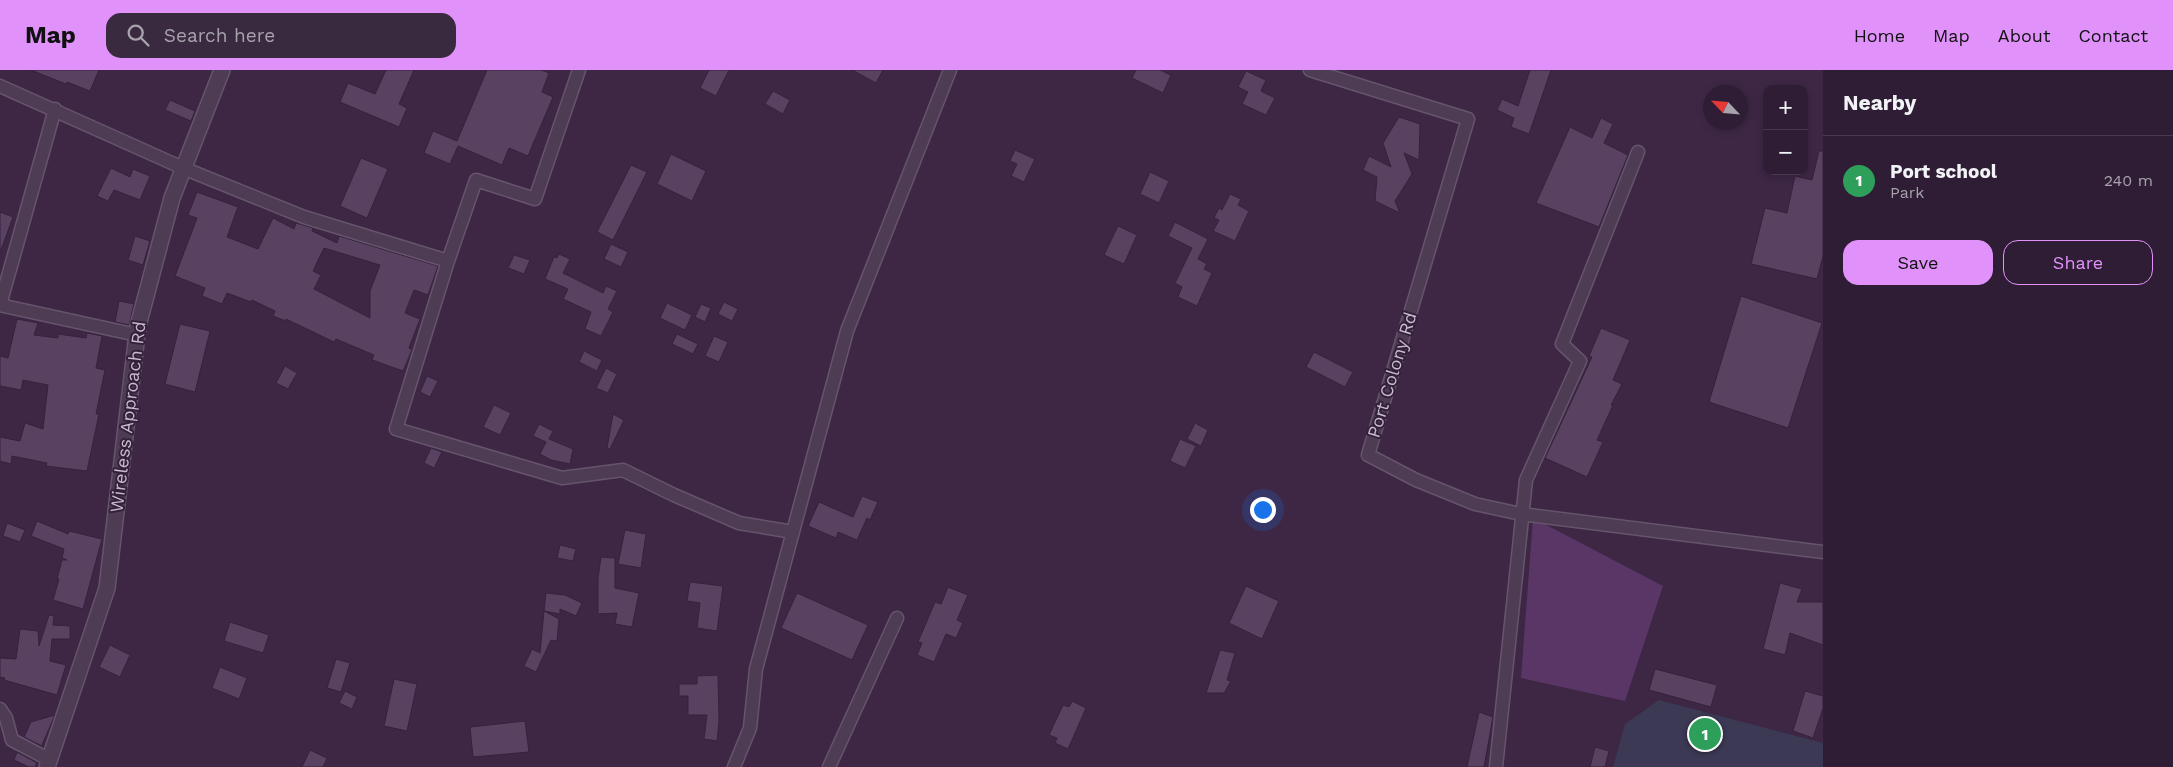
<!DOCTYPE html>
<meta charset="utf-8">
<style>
:root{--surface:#2e1d34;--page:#3a2a40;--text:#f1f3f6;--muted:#a7a2ac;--line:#493b4f;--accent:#e192fa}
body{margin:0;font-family:"Work Sans",sans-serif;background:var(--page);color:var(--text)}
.controls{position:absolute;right:15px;top:15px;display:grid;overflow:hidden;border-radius:10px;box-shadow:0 2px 8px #0003}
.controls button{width:45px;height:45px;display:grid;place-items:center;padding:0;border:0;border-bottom:1px solid var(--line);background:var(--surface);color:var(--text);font:25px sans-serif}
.compass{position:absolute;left:1703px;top:15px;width:45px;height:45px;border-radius:50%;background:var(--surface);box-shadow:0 2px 8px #0003;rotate:296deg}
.you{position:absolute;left:1262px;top:439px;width:18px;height:18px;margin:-12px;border:4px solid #fff;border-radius:50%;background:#1a73e8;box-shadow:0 0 0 8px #1a73e833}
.badge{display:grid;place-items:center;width:32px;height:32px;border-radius:50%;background:var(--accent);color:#fff;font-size:16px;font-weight:700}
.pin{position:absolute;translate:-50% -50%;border:2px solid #fff;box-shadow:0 1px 5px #0006}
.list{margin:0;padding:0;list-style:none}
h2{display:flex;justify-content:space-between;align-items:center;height:65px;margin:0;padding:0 20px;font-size:21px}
h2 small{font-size:16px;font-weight:400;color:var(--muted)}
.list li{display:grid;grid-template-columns:32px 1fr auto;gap:15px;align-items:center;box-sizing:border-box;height:90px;padding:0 20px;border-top:1px solid var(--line)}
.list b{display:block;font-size:19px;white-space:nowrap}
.list p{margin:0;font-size:16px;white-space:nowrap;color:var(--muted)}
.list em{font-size:16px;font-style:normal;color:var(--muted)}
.actions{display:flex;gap:10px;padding:15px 20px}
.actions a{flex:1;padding:11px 0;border:1px solid var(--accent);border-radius:15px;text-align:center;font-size:18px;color:var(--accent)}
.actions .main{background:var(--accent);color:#111}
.icon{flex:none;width:28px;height:28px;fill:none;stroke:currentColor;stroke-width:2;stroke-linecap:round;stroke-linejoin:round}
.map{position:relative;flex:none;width:1823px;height:697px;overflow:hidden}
header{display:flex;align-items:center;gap:30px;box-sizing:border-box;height:70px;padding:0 25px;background:var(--accent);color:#111}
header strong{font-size:24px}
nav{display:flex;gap:28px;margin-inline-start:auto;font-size:18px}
.search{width:350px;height:45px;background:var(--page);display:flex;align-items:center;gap:12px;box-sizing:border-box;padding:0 18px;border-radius:15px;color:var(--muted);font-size:19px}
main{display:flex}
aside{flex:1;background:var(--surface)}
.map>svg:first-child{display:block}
.green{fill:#3b3954}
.water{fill:#593666}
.building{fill:#594162;stroke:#35223c;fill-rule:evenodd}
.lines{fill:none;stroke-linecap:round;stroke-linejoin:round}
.minor-casing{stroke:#66546c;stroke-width:15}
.tertiary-casing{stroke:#66546c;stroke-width:18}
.minor{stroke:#4e3c54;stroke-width:12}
.tertiary{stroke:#4e3c54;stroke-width:15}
.labels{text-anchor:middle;stroke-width:4;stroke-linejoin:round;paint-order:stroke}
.street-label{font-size:18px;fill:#c9bace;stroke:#33203a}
</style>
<header>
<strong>Map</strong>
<div class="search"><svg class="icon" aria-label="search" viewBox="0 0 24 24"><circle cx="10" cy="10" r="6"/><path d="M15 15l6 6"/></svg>Search here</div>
<nav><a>Home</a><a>Map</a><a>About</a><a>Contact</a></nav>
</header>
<main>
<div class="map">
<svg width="1823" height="697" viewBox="0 0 1823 697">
<rect width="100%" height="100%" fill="#3d2745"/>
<path class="green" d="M 1659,630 L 1823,673 L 1823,697 L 1613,697 L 1625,654 Z"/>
<path class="water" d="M 1533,448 L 1663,516 L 1625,631 L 1521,608 Z"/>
<path class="building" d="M 31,0 L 99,0 L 90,21 L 67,12 L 66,14 Z
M 386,0 L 414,0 L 399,34 L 407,38 L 399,57 L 340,32 L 348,13 L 375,24 Z
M 487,0 L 541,0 L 549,3 L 542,22 L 553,27 L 528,86 L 509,78 L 502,95 L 458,76 L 450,94 L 424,83 L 433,61 L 457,71 Z
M 709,0 L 729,0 L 716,26 L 700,18 Z
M 852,0 L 883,0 L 876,13 Z
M 1136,0 L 1160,0 L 1171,5 L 1163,23 L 1132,8 Z
M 1530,0 L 1551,0 L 1529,64 L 1511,57 L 1514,48 L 1497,40 L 1502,29 L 1518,36 Z
M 1246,1 L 1266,10 L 1261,21 L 1275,28 L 1266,45 L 1242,34 L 1248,22 L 1238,17 Z
M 773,21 L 790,30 L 783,44 L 765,34 Z
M 170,30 L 195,41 L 191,51 L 165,40 Z
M 1399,47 L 1420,54 L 1419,90 L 1404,83 L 1412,104 L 1395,131 L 1400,143 L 1375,131 L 1377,107 L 1363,100 L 1369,86 L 1391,97 L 1383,73 Z
M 1601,48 L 1613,54 L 1604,73 L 1628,85 L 1599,157 L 1536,133 L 1570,57 L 1592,68 Z
M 1015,80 L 1035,89 L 1024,112 L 1011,106 L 1017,94 L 1010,91 Z
M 1819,81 L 1823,81 L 1823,186 L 1817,209 L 1751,194 L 1765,138 L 1787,143 L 1795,106 L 1812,110 Z
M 671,84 L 706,101 L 692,131 L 657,114 Z
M 361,88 L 388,99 L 367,148 L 340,136 Z
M 631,95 L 647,102 L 613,170 L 597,162 Z
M 111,98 L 130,107 L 133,99 L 150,106 L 140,130 L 114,120 L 108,131 L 97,126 Z
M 1150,102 L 1169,111 L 1159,133 L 1140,124 Z
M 197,122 L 238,137 L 227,167 L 258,179 L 273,148 L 294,159 L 296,153 L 313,158 L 312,161 L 337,173 L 339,166 L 438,196 L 428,225 L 414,220 L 405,243 L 420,249 L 409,278 L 412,280 L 403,301 L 372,290 L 374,285 L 336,269 L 334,272 L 286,249 L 286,251 L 273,246 L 275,241 L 252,230 L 251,232 L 227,223 L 222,234 L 202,226 L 205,218 L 175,206 L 197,148 L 188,145 ZM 324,178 L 380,195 L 370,221 L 370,248 L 314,219 L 321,205 L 313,201 Z
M 1230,124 L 1241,129 L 1238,135 L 1249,141 L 1235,171 L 1213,161 L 1219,150 L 1214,148 L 1219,138 L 1222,140 Z
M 0,142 L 13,147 L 1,180 L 0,180 Z
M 1175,152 L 1208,169 L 1198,189 L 1207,194 L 1204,199 L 1212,203 L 1197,236 L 1178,227 L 1182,217 L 1175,213 L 1192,178 L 1168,166 Z
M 1118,156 L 1137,165 L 1124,194 L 1104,185 Z
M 135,166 L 150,171 L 143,195 L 128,190 Z
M 611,174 L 628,182 L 621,197 L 604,189 Z
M 559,184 L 570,189 L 563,203 L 603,223 L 606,216 L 617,221 L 608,239 L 613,242 L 601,266 L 585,259 L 591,242 L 563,229 L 568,219 L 545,209 L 554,187 L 557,188 Z
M 514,185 L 530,190 L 524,204 L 508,198 Z
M 1741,226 L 1822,253 L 1788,358 L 1709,332 Z
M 119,231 L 134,234 L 129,255 L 115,252 Z
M 724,232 L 738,239 L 732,251 L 718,244 Z
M 667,233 L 692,245 L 685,260 L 660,248 Z
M 701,234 L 711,238 L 705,252 L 695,247 Z
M 17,249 L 38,253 L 34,265 L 58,268 L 58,264 L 86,268 L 87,263 L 102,266 L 96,298 L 105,300 L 96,344 L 99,344 L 87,401 L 46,396 L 47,393 L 12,386 L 11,394 L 0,391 L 0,367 L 20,371 L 25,353 L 43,359 L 48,315 L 23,310 L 21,320 L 0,316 L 0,286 L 8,288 Z
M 180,254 L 210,261 L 195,322 L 165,314 Z
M 1601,258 L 1630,270 L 1613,310 L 1622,314 L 1611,335 L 1613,335 L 1597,370 L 1603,372 L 1587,407 L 1545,388 L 1592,287 L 1589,286 Z
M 677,264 L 698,274 L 693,284 L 672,274 Z
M 714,266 L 728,272 L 719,292 L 705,286 Z
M 584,281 L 602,290 L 597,301 L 579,292 Z
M 1314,282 L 1353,302 L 1345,317 L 1306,297 Z
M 285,296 L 297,303 L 288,319 L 276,313 Z
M 606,298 L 617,304 L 608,323 L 596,318 Z
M 427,306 L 438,311 L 430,327 L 420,322 Z
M 494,335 L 511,343 L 500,365 L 483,357 Z
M 613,344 L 624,350 L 610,379 L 607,378 Z
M 1195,353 L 1208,360 L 1201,376 L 1187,369 Z
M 539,354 L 553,361 L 549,369 L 573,379 L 570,394 L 551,390 L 540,384 L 546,372 L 533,366 Z
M 1180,369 L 1196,376 L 1185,398 L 1170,391 Z
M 431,378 L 442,382 L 434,398 L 424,393 Z
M 862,426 L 878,432 L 870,450 L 867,448 L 857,470 L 838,462 L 836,468 L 808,456 L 819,432 L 853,447 Z
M 37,451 L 68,464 L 69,461 L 102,469 L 83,539 L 53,530 L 59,509 L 57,509 L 62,490 L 67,490 L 62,488 L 64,479 L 31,466 Z
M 7,453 L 25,460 L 20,472 L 3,466 Z
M 625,460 L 646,464 L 641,498 L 618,494 Z
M 560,475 L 576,479 L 573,491 L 557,488 Z
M 601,487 L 615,488 L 615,518 L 639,523 L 632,557 L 615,554 L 617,543 L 598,544 L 598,508 Z
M 690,512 L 723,516 L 717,561 L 697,558 L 700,533 L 687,531 Z
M 1780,513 L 1802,519 L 1797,532 L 1823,532 L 1823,575 L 1790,563 L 1785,585 L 1763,579 Z
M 1246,516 L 1279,531 L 1262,569 L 1229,553 Z
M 948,517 L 968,525 L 957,550 L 963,553 L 956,568 L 946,564 L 934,592 L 917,585 L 922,573 L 918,572 L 935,532 L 941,534 Z
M 546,523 L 565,525 L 582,533 L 576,546 L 560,539 L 560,544 L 544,541 Z
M 797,523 L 868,555 L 852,590 L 781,558 Z
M 544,541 L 559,549 L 557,571 L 551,570 L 536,602 L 524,596 L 532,579 L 540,583 Z
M 49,545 L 54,546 L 53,555 L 70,556 L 70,569 L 52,569 L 50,591 L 66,595 L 57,625 L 4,610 L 5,608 L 0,607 L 0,588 L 16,589 L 20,559 L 38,561 L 39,576 Z
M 230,552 L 269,565 L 263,583 L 224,571 Z
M 110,575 L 130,585 L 120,607 L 99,597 Z
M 1220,580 L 1235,583 L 1227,610 L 1231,611 L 1224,623 L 1206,623 Z
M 336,589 L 350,593 L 341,622 L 327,618 Z
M 220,597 L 247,608 L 239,629 L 212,618 Z
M 1655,599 L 1717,615 L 1711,637 L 1649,620 Z
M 718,605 L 719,652 L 717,671 L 704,669 L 707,645 L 688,645 L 688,626 L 679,626 L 679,614 L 697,614 L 697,606 Z
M 394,609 L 417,614 L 407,661 L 384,656 Z
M 345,621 L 357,627 L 352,639 L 339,633 Z
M 1805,621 L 1823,626 L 1823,638 L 1813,668 L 1793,661 Z
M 1072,631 L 1086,638 L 1068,679 L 1055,673 L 1057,668 L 1049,665 L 1063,635 L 1069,637 Z
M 1479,642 L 1493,647 L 1484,697 L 1467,697 Z
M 55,645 L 42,675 L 44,677 L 24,667 L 31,652 Z
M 525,651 L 529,682 L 473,687 L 470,657 Z
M 1595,677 L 1609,681 L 1605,697 L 1590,697 Z
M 310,680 L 327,688 L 323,697 L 302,697 Z
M 17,682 L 37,693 L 35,697 L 29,697 L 14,690 Z"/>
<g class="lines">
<g class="minor-casing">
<path id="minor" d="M 579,0 L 535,129 L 476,110 L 448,191 L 396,359 L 562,408 L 623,400 L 674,425 L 739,453 L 793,462
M 1310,0 L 1468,49 L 1368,385 L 1416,410 L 1475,434 L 1521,444 L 1823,482
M 0,16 L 183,98 L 304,147 L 448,191
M 55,39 L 0,235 L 137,265
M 0,639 L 6,648 L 12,670 L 50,690
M 734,697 L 750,658 L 756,599 L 847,261 L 950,0
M 829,697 L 897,548
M 1496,697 L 1526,410 L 1580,291 L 1562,274 L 1638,82"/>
</g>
<g class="tertiary-casing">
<path id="tertiary" d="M 47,697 L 107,518 L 138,256 L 172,128 L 222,0"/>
</g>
<use href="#minor" class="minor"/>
<use href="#tertiary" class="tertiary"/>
</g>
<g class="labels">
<g class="street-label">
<text transform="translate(1392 305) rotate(-73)" y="6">Port Colony Rd</text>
<text transform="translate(128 347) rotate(-83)" y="6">Wireless Approach Rd</text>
</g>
</g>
</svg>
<div class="controls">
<button>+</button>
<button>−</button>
</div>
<svg class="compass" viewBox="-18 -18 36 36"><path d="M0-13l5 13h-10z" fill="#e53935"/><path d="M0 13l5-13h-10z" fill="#a7a2ac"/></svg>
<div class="you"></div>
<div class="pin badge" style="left:1705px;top:664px;background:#2e9e5b">1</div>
</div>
<aside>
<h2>Nearby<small></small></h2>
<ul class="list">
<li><span class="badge" style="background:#2e9e5b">1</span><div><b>Port school</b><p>Park</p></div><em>240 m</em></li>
</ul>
<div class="actions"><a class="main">Save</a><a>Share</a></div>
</aside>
</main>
